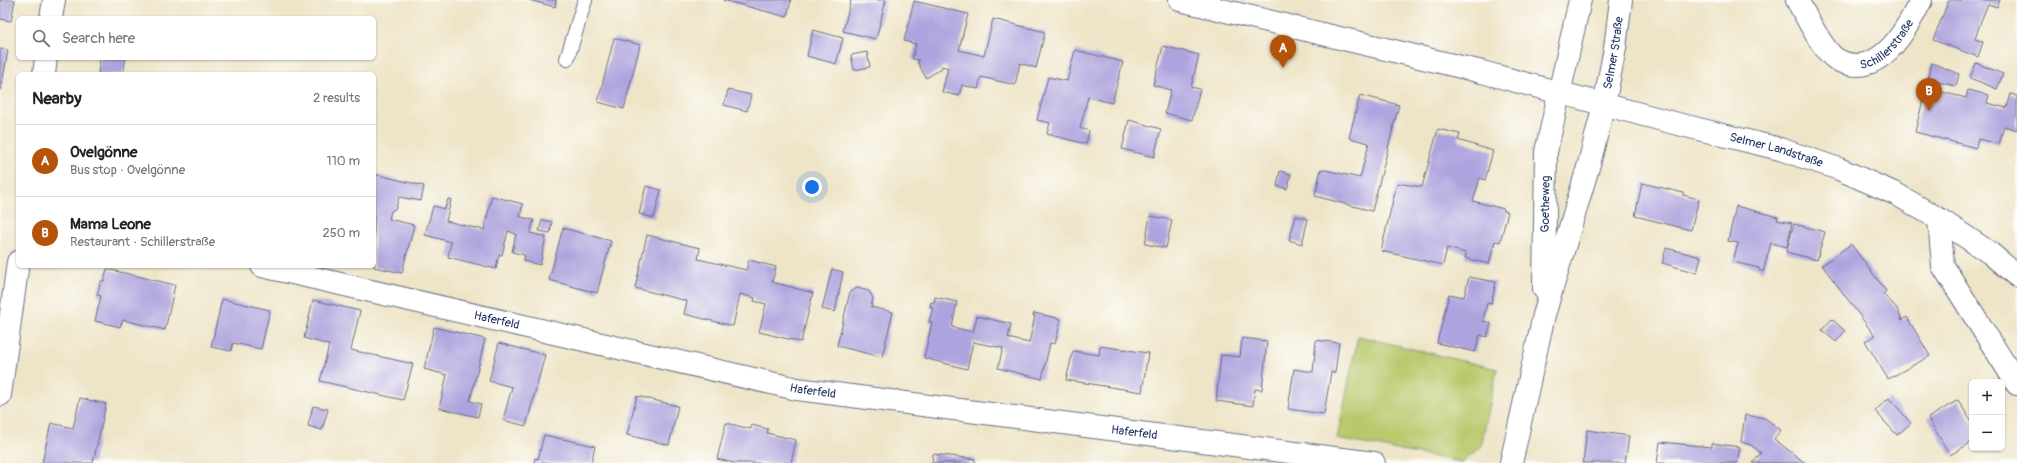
<!DOCTYPE html>
<meta charset="utf-8">
<style>
:root{--surface:#fff;--page:#f2f2f2;--text:#222;--muted:#767676;--line:#e0e0e0;--accent:#b45309}
body{margin:0;font-family:Pangolin,sans-serif;background:var(--page);color:var(--text)}
.controls{position:absolute;right:12px;bottom:12px;display:grid;overflow:hidden;border-radius:6px;box-shadow:0 1px 3px #0004}
.controls button{width:36px;height:36px;display:grid;place-items:center;padding:0;border:0;border-bottom:1px solid var(--line);background:var(--surface);color:var(--text);font:20px sans-serif}
.you{position:absolute;left:812px;top:187px;width:14px;height:14px;margin:-10px;border:3px solid #fff;border-radius:50%;background:#1a73e8;box-shadow:0 0 0 6px #1a73e833}
.badge{display:grid;place-items:center;width:26px;height:26px;border-radius:50%;background:var(--accent);color:#fff;font-size:13px;font-weight:700}
.pin{position:absolute;translate:-50% -33px;filter:drop-shadow(0 1px 2px #0008)}
.pin::after{content:'';position:absolute;top:21px;width:14px;height:12px;background:inherit;clip-path:polygon(0 0,100% 0,50% 100%)}
.list{margin:0;padding:0;list-style:none}
h2{display:flex;justify-content:space-between;align-items:center;height:52px;margin:0;padding:0 16px;font-size:17px}
h2 small{font-size:13px;font-weight:400;color:var(--muted)}
.list li{display:grid;grid-template-columns:26px 1fr auto;gap:12px;align-items:center;box-sizing:border-box;height:72px;padding:0 16px;border-top:1px solid var(--line)}
.list b{display:block;font-size:15px;white-space:nowrap}
.list p{margin:0;font-size:13px;white-space:nowrap;color:var(--muted)}
.list em{font-size:13px;font-style:normal;color:var(--muted)}
.icon{flex:none;width:22px;height:22px;fill:none;stroke:currentColor;stroke-width:2;stroke-linecap:round;stroke-linejoin:round}
.map{position:relative;flex:none;width:2017px;height:463px;overflow:hidden}
.search{position:absolute;background:var(--surface);box-shadow:0 1px 3px #0004;left:16px;top:16px;width:360px;height:44px;display:flex;align-items:center;gap:10px;box-sizing:border-box;padding:0 14px;border-radius:6px;color:var(--muted);font-size:15px}
.panel{position:absolute;background:var(--surface);box-shadow:0 1px 3px #0004;left:16px;top:72px;width:360px;height:196px;border-radius:6px}
.map>svg:first-child{display:block}
.green{fill:#b8c96c;stroke:#6a7c65}
.building{fill:#ada3de}
.lines{fill:none;stroke-linecap:round;stroke-linejoin:round}
.lane-casing{stroke:#656e83;stroke-width:16}
.street-casing{stroke:#656e83;stroke-width:24}
.secondary-casing{stroke:#656e83;stroke-width:24}
.lane{stroke:#fff;stroke-width:14}
.street{stroke:#fff;stroke-width:22}
.secondary{stroke:#fff;stroke-width:22}
.labels{text-anchor:middle;stroke-width:4;stroke-linejoin:round;paint-order:stroke}
.street-label{font-size:12px;fill:#1b2f5e;stroke:#fdfcf7}
</style>
<div class="map">
<svg width="2017" height="463" viewBox="0 0 2017 463">
<rect width="100%" height="100%" fill="#fdfcf7"/>
<filter id="ink" filterUnits="userSpaceOnUse"><feTurbulence type="fractalNoise" baseFrequency=".025" numOctaves="2"/><feDisplacementMap in="SourceGraphic" scale="8" xChannelSelector="R" yChannelSelector="G"/><feConvolveMatrix kernelMatrix="1 2 1 2 8 2 1 2 1" color-interpolation-filters="sRGB"/></filter>
<filter id="wash" filterUnits="userSpaceOnUse"><feTurbulence type="fractalNoise" baseFrequency=".012" numOctaves="4" result="noise"/><feDisplacementMap in="SourceGraphic" scale="16" xChannelSelector="R" yChannelSelector="G"/><feGaussianBlur stdDeviation="0.9" result="paint"/><feColorMatrix in="noise" values="0 0 0 0 0 0 0 0 0 0 0 0 0 0 0 0 0 1.4 0 .05"/><feComposite in="paint" operator="in"/></filter>
<g filter="url(#wash)">
<rect width="100%" height="100%" fill="#eee4c7"/>
<path class="green" d="M 1358,336 L 1497,369 L 1481,447 L 1462,462 L 1337,439 Z"/>
<g id="blocks">
<path class="building" d="M 0,0 L 15,0 L 11,21 L 0,19 Z
M 529,0 L 556,0 L 555,7 Z
M 723,0 L 791,0 L 787,17 Z
M 851,0 L 886,0 L 876,39 L 843,31 Z
M 1949,0 L 2000,0 L 1997,7 L 1988,4 L 1981,21 L 1975,39 L 1983,42 L 1978,57 L 1933,40 Z
M 914,1 L 968,14 L 959,50 L 984,56 L 993,19 L 1045,32 L 1036,68 L 1020,63 L 1015,85 L 981,77 L 978,89 L 962,85 L 959,96 L 942,92 L 948,68 L 942,66 L 941,69 L 926,78 L 918,63 L 919,60 L 912,59 L 916,44 L 904,41 Z
M 813,30 L 843,38 L 836,64 L 807,56 Z
M 614,38 L 640,45 L 624,109 L 598,102 Z
M 1163,46 L 1199,55 L 1191,87 L 1200,89 L 1192,120 L 1165,113 L 1171,90 L 1153,85 Z
M 0,49 L 8,50 L 1,90 L 0,90 Z
M 1075,50 L 1123,62 L 1112,103 L 1088,97 L 1080,128 L 1089,131 L 1086,144 L 1047,134 L 1050,123 L 1037,120 L 1048,77 L 1067,81 Z
M 867,52 L 870,67 L 854,70 L 851,55 Z
M 100,58 L 126,58 L 123,74 L 98,74 Z
M 1932,63 L 1959,74 L 1956,86 L 1928,80 Z
M 1976,63 L 2003,74 L 1997,89 L 1970,78 Z
M 1926,88 L 1966,98 L 1968,90 L 1989,95 L 1987,103 L 2007,108 L 2011,94 L 2017,96 L 2017,130 L 2004,126 L 1999,144 L 1978,139 L 1976,148 L 1915,132 Z
M 728,90 L 751,95 L 747,111 L 724,105 Z
M 1360,95 L 1399,105 L 1372,211 L 1315,196 L 1321,169 L 1360,178 L 1369,143 L 1349,138 Z
M 1129,120 L 1161,129 L 1154,157 L 1122,149 Z
M 1438,129 L 1460,134 L 1458,140 L 1493,151 L 1485,180 L 1480,178 L 1473,201 L 1504,209 L 1503,210 L 1508,212 L 1500,242 L 1495,241 L 1489,264 L 1465,258 L 1466,253 L 1447,248 L 1443,265 L 1381,251 L 1397,183 L 1422,187 Z
M 1280,171 L 1291,174 L 1287,189 L 1277,186 Z
M 374,174 L 424,186 L 421,201 L 399,197 L 396,208 L 391,211 L 389,219 L 414,225 L 402,273 L 374,267 Z
M 1642,183 L 1684,193 L 1683,195 L 1699,199 L 1691,230 L 1635,216 Z
M 646,186 L 661,190 L 654,218 L 639,214 Z
M 492,196 L 523,204 L 520,217 L 534,220 L 530,233 L 546,237 L 540,265 L 523,261 L 525,255 L 512,252 L 516,234 L 508,231 L 502,255 L 499,255 L 496,269 L 448,257 L 451,242 L 425,235 L 433,206 L 445,209 L 448,199 L 451,200 L 446,221 L 484,230 Z
M 1736,206 L 1778,217 L 1777,220 L 1792,223 L 1787,247 L 1771,243 L 1763,272 L 1759,270 L 1759,268 L 1733,262 L 1738,243 L 1728,241 Z
M 1150,216 L 1172,220 L 1166,248 L 1145,244 Z
M 1296,216 L 1308,219 L 1302,244 L 1289,240 Z
M 542,220 L 552,222 L 550,233 L 539,231 Z
M 1794,224 L 1825,232 L 1817,260 L 1786,252 Z
M 563,228 L 611,241 L 597,293 L 549,280 Z
M 647,235 L 700,248 L 698,259 L 746,270 L 749,260 L 776,267 L 772,282 L 813,293 L 801,342 L 759,332 L 766,304 L 754,301 L 755,298 L 740,294 L 733,326 L 684,314 L 687,301 L 635,288 Z
M 1851,244 L 1886,291 L 1883,294 L 1896,307 L 1902,320 L 1907,317 L 1930,356 L 1888,379 L 1865,341 L 1875,336 L 1822,265 Z
M 1666,248 L 1701,257 L 1697,273 L 1662,263 Z
M 107,269 L 175,285 L 165,330 L 123,320 L 120,327 L 95,321 L 101,296 L 97,295 L 101,281 L 104,281 Z
M 832,269 L 843,272 L 835,312 L 822,309 Z
M 1469,277 L 1496,282 L 1491,304 L 1487,303 L 1483,321 L 1491,323 L 1487,337 L 1480,335 L 1475,352 L 1437,343 L 1449,294 L 1464,297 Z
M 857,288 L 869,291 L 873,298 L 871,307 L 893,312 L 882,357 L 837,346 L 850,292 Z
M 935,297 L 957,302 L 952,327 L 973,332 L 977,316 L 1011,324 L 1008,338 L 1029,343 L 1035,316 L 1033,316 L 1034,313 L 1061,319 L 1055,344 L 1050,343 L 1042,379 L 998,368 L 1003,348 L 973,342 L 967,369 L 924,358 L 932,322 L 929,322 L 933,308 L 930,307 L 931,302 L 934,303 Z
M 222,299 L 270,310 L 261,349 L 233,343 L 231,351 L 211,347 Z
M 313,300 L 360,311 L 351,350 L 413,364 L 403,400 L 320,381 L 329,345 L 304,338 Z
M 1832,319 L 1845,331 L 1836,342 L 1822,330 Z
M 434,327 L 485,339 L 470,401 L 481,404 L 478,417 L 439,408 L 447,375 L 424,369 Z
M 1242,338 L 1267,341 L 1262,390 L 1255,389 L 1253,406 L 1216,401 L 1221,355 L 1240,357 Z
M 1316,340 L 1339,343 L 1335,373 L 1331,372 L 1324,414 L 1288,409 L 1294,369 L 1313,372 Z
M 499,343 L 545,355 L 526,426 L 503,420 L 512,387 L 489,381 Z
M 1100,346 L 1148,353 L 1142,392 L 1066,380 L 1073,351 L 1099,355 Z
M 637,396 L 678,406 L 669,445 L 627,435 Z
M 80,398 L 106,404 L 93,463 L 42,463 L 51,423 L 73,428 Z
M 1889,398 L 1911,423 L 1897,435 L 1875,411 Z
M 1958,400 L 1972,423 L 1972,442 L 1950,455 L 1928,418 Z
M 313,406 L 328,409 L 322,430 L 308,426 Z
M 1745,415 L 1765,418 L 1781,430 L 1774,439 L 1805,463 L 1753,463 L 1761,453 L 1751,445 L 1741,442 Z
M 726,423 L 751,429 L 752,425 L 768,429 L 767,433 L 796,440 L 791,463 L 734,463 L 717,459 Z
M 1587,430 L 1629,436 L 1625,463 L 1583,463 Z
M 544,435 L 595,446 L 591,463 L 534,463 L 535,458 L 538,459 Z
M 1660,442 L 1712,447 L 1712,443 L 1740,447 L 1737,463 L 1657,463 Z
M 933,454 L 975,459 L 975,463 L 932,463 Z"/>
</g>
</g>
<g filter="url(#ink)">
<use href="#blocks" fill-opacity="0" stroke="#656e83" stroke-width="1"/>
<g class="lines">
<g class="lane-casing">
<path id="lane" d="M 567,59 L 585,0"/>
</g>
<g class="street-casing">
<g id="street">
<path id="s1" d="M 1797,0 C 1805,14 1823,51 1836,59 C 1878,83 1907,29 1921,0"/>
<path d="M 51,18 L 54,0"/>
<path d="M 44,74 L 46,58"/>
<path d="M 1559,94 L 1580,0"/>
<path id="s2" d="M 1604,105 L 1615,48 L 1621,0"/>
<path d="M 1939,219 L 1943,266 L 2017,384"/>
<path id="s3" d="M 262,266 L 797,389 L 1374,463"/>
<path d="M 0,395 L 18,262"/>
</g>
</g>
<g class="secondary-casing">
<g id="secondary">
<path id="s4" d="M 1180,0 L 1482,72 L 1674,123 L 1780,149 L 1839,169 L 1896,194 L 1939,219 L 1990,253 L 2017,276"/>
<path id="s5" d="M 1544,289 L 1546,152 L 1559,94"/>
<path d="M 1511,463 L 1544,315 L 1589,164 L 1604,105"/>
</g>
</g>
<use href="#lane" class="lane"/>
<use href="#street" class="street"/>
<use href="#secondary" class="secondary"/>
</g>
</g>
<g class="labels">
<g class="street-label">
<text dy="4" stroke="none"><textPath href="#s1" startOffset="131">Schillerstraße</textPath></text>
<text dy="4" stroke="none"><textPath href="#s2" startOffset="53">Selmer Straße</textPath></text>
<text dy="4" stroke="none"><textPath href="#s4" startOffset="615">Selmer Landstraße</textPath></text>
<text dy="4" stroke="none"><textPath href="#s5" startOffset="85">Goetheweg</textPath></text>
<text dy="4" stroke="none"><textPath href="#s3" startOffset="241">Haferfeld</textPath></text>
<text dy="4" stroke="none"><textPath href="#s3" startOffset="565">Haferfeld</textPath></text>
<text dy="4" stroke="none"><textPath href="#s3" startOffset="889">Haferfeld</textPath></text>
</g>
</g>
</svg>
<div class="controls">
<button>+</button>
<button>−</button>
</div>
<div class="you"></div>
<div class="pin badge" style="left:1283px;top:68px">A</div>
<div class="pin badge" style="left:1929px;top:111px">B</div>
<div class="search"><svg class="icon" aria-label="search" viewBox="0 0 24 24"><circle cx="10" cy="10" r="6"/><path d="M15 15l6 6"/></svg>Search here</div>
<section class="panel">
<h2>Nearby<small>2 results</small></h2>
<ul class="list">
<li><span class="badge">A</span><div><b>Ovelgönne</b><p>Bus stop · Ovelgönne</p></div><em>110 m</em></li>
<li><span class="badge">B</span><div><b>Mama Leone</b><p>Restaurant · Schillerstraße</p></div><em>250 m</em></li>
</ul>
</section>
</div>
